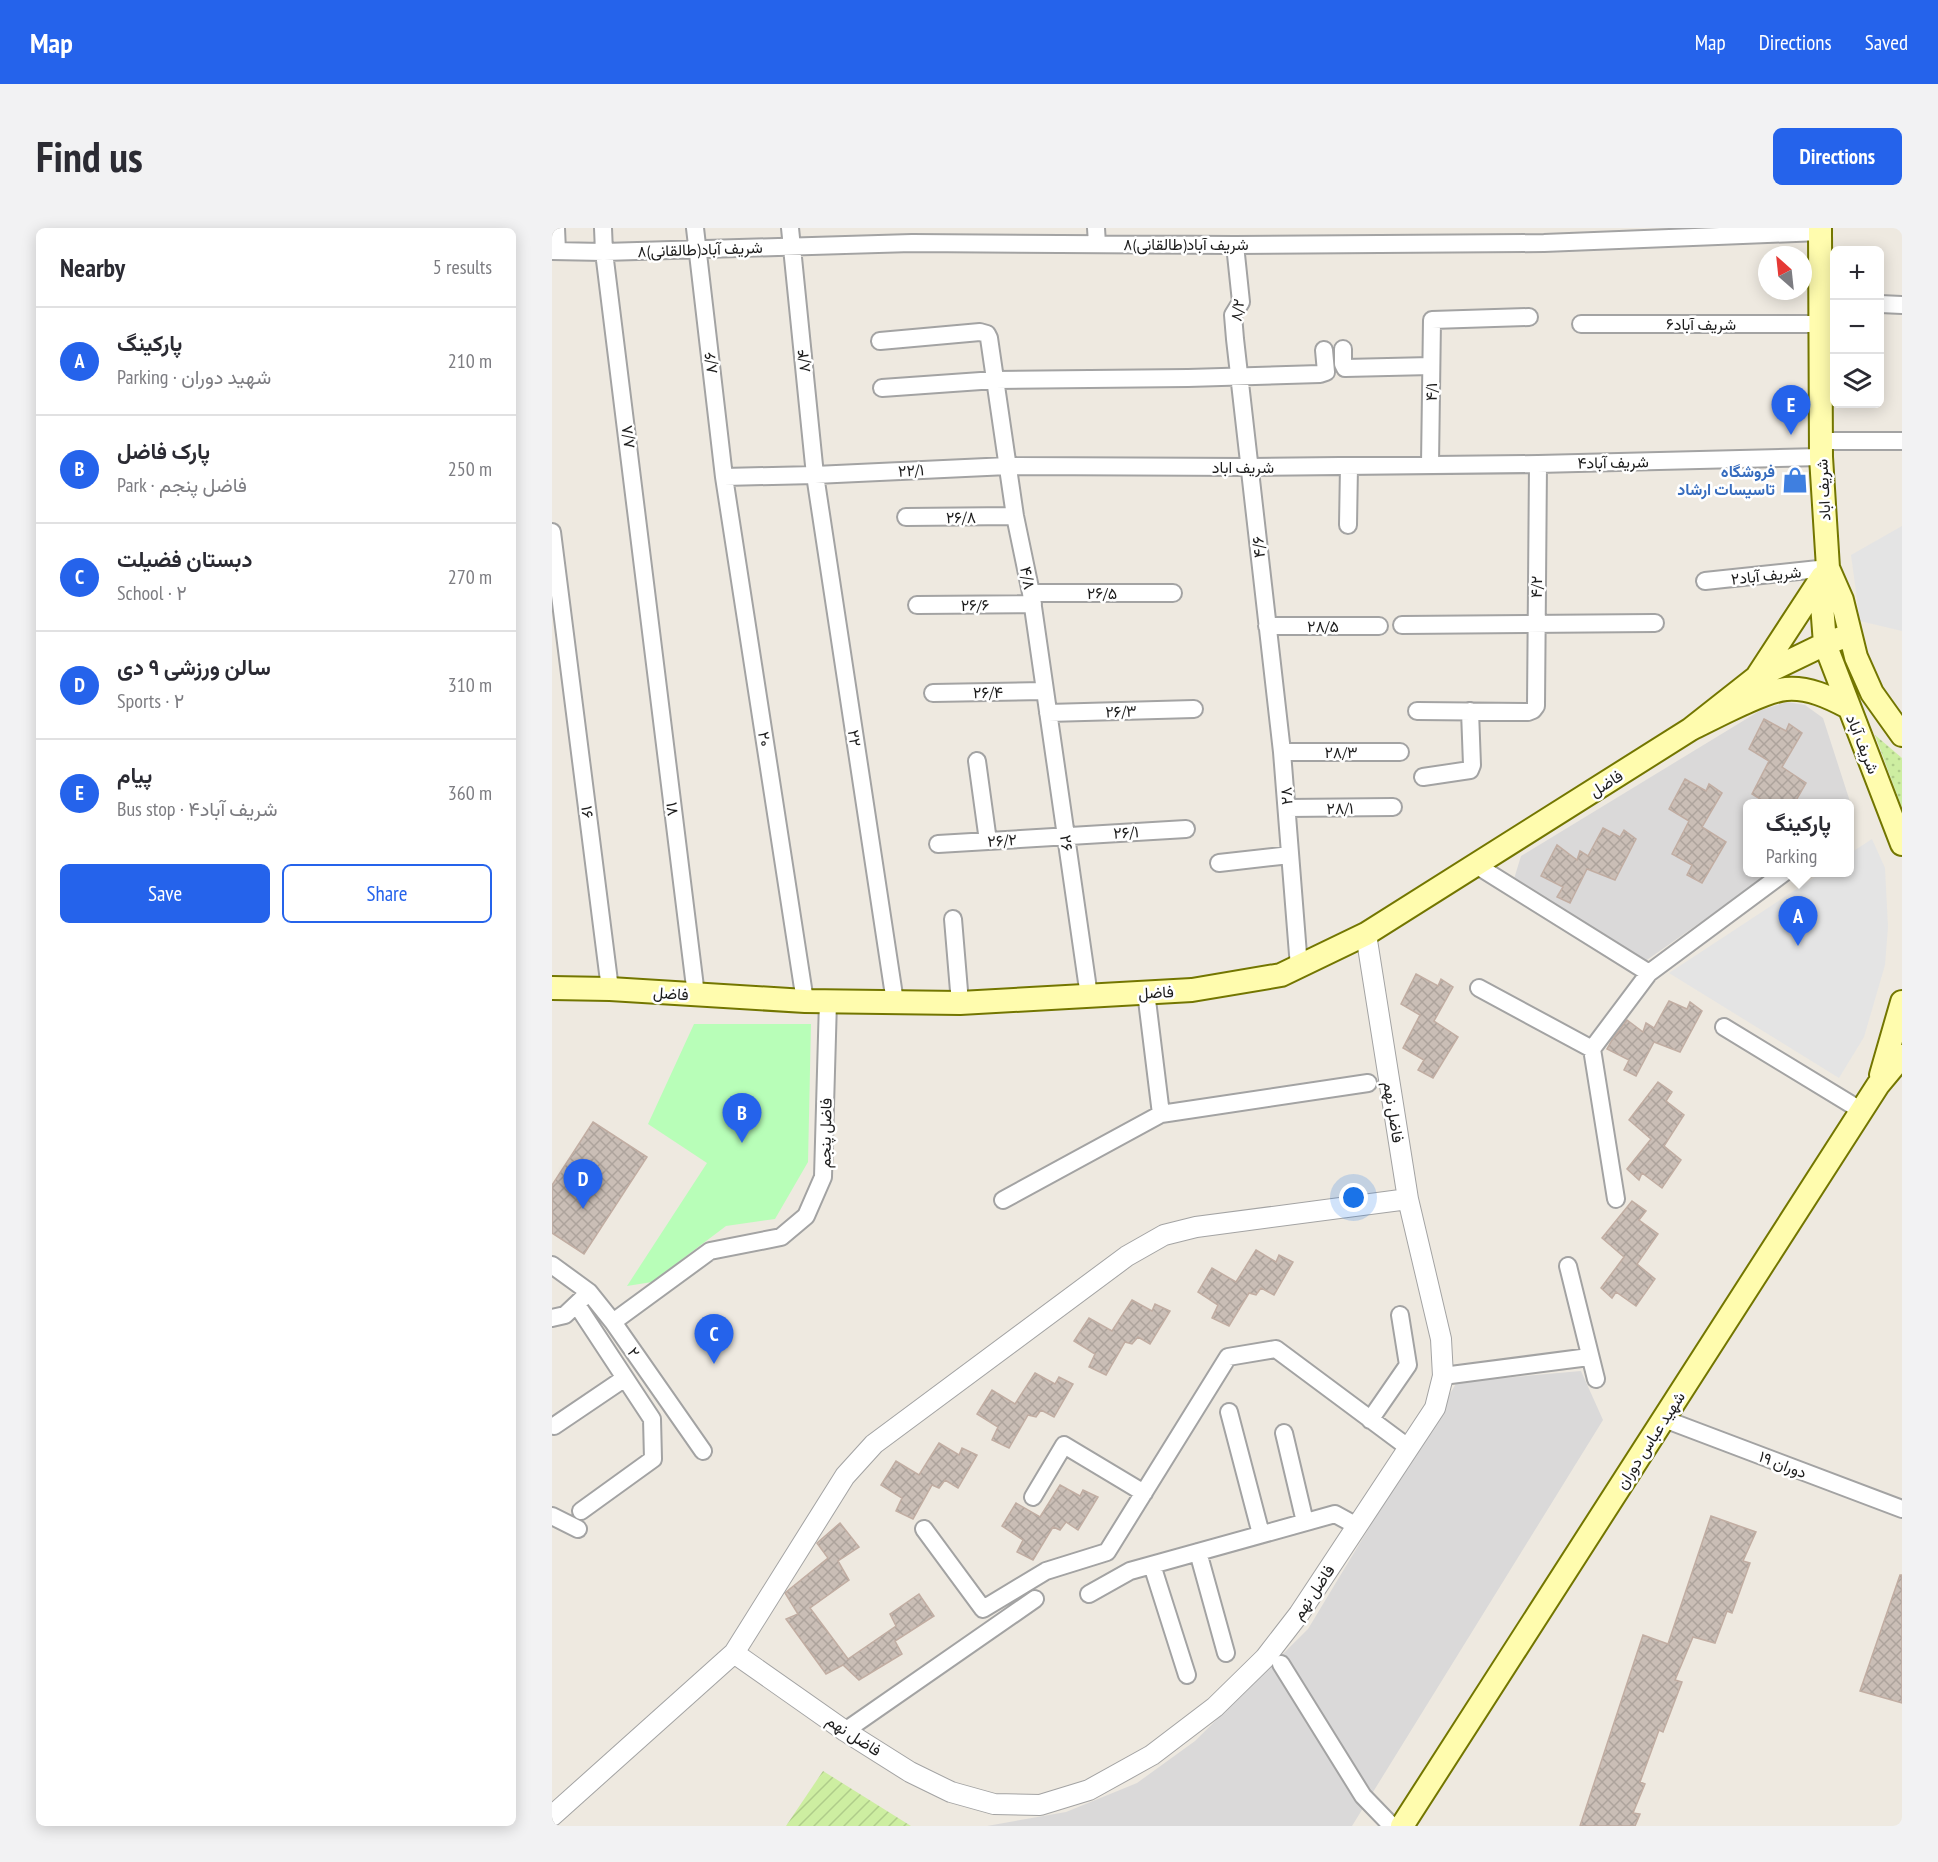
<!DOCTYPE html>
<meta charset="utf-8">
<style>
:root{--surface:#fff;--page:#f2f2f3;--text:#2b2b33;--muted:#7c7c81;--line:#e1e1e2;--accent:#2563eb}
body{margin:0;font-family:"PT Sans Narrow",Vazirmatn,sans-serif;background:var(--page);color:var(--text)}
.controls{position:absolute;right:18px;top:18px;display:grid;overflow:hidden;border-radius:9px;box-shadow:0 3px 15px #0003}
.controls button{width:54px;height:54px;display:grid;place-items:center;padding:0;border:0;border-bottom:2px solid var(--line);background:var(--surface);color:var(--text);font:30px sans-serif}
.compass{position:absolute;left:1206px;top:18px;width:54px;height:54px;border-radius:50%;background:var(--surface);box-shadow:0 3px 15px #0003;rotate:333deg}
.you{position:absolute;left:802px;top:970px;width:21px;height:21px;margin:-15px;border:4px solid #fff;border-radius:50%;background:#1a73e8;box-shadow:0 0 0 9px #1a73e833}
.badge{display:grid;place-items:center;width:39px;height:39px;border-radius:50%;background:var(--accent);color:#fff;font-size:20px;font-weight:700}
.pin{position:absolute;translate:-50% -50px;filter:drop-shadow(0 2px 3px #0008)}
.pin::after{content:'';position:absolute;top:32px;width:21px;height:18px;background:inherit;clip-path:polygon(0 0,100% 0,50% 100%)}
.popup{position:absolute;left:1191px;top:571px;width:111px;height:78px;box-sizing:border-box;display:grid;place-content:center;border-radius:9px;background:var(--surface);filter:drop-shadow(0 2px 4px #0005);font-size:20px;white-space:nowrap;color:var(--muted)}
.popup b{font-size:22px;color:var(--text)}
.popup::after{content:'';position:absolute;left:50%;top:100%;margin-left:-12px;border:12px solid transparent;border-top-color:var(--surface)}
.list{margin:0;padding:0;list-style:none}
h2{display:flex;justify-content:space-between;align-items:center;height:78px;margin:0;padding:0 24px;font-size:26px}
h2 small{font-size:20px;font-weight:400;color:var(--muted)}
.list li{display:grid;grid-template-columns:39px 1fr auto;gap:18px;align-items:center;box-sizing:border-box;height:108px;padding:0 24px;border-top:2px solid var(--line)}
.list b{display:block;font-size:22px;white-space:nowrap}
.list p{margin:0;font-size:20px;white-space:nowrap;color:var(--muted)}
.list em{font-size:20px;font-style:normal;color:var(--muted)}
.actions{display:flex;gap:12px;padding:18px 24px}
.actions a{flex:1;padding:14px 0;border:2px solid var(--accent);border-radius:9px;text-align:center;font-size:21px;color:var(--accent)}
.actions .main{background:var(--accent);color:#fff}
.icon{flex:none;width:33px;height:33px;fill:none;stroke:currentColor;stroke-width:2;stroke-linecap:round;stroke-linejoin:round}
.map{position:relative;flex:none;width:1350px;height:1598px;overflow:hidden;border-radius:9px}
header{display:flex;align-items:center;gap:36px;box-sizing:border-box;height:84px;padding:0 30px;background:var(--accent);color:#fff}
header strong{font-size:28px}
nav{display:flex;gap:33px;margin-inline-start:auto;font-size:21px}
.intro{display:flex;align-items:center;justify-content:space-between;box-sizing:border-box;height:144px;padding:0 36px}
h1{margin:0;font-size:42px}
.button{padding:15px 27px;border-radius:9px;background:var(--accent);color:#fff;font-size:21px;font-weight:700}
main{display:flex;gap:36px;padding:0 36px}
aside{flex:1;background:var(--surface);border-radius:9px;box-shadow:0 3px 15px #0003}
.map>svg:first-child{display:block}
.residential{fill:#dad9d9}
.grass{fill:url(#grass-dots)}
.park{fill:#b8feb8}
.garden{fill:url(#garden-furrows)}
.parking{fill:#e4e4e4}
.building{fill:url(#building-cross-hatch);stroke:#c1ada2;stroke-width:1.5}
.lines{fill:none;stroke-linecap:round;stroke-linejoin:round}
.minor-casing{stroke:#a3a3a3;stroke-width:20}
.tertiary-casing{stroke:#a3a3a3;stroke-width:22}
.secondary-casing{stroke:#737600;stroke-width:26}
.minor{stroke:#fff;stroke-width:16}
.tertiary{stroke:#fff;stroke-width:20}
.secondary{stroke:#fffcae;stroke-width:22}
.labels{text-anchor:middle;stroke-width:5;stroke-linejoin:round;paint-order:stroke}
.street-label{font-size:16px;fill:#1c1c1c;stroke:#fff}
.shop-label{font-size:16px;font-weight:bold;fill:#366cbe;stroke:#fff;text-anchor:end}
</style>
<header>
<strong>Map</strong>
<nav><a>Map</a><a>Directions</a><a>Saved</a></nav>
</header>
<div class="intro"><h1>Find us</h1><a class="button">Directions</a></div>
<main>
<aside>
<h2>Nearby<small>5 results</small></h2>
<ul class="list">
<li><span class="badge">A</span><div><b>پارکینگ</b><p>Parking · شهید دوران</p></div><em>210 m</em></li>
<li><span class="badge">B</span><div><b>پارک فاضل</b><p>Park · فاضل پنجم</p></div><em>250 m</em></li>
<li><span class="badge">C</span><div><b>دبستان فضیلت</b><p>School · ۲</p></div><em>270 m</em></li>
<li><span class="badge">D</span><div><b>سالن ورزشی ۹ دی</b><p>Sports · ۲</p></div><em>310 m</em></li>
<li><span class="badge">E</span><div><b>پیام</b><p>Bus stop · ۴شریف آباد</p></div><em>360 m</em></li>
</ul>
<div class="actions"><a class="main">Save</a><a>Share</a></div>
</aside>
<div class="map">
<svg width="1350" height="1598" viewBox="0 0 1350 1598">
<defs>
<pattern id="grass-dots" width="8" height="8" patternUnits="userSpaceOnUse" patternTransform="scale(1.5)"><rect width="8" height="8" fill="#cdeea1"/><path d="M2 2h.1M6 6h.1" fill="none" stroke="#afcc8a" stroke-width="1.8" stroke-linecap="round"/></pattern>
<pattern id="garden-furrows" width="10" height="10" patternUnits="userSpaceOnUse" patternTransform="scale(1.5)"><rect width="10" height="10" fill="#cdeea1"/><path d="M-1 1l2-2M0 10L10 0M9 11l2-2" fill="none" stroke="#afcc8a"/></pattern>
<pattern id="building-cross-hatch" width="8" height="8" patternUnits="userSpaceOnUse" patternTransform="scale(1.5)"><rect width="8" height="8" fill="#cabeb6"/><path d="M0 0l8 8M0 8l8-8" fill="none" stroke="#ada39c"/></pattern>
</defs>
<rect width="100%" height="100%" fill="#eee9e0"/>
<path class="residential" d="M 1235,474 L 1253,477 L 1271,490 L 1302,586 L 1297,590 L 1297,576 L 1195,576 L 1195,644 L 1219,645 L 1092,734 L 962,651 L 969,628 L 1209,482 Z
M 1029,1143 L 1051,1192 L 800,1598 L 435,1598 L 514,1584 L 585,1555 L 643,1513 L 756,1401 L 905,1154 Z"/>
<path class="grass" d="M 1323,507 L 1350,530 L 1350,580 Z"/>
<path class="park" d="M 142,796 L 259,796 L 256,934 L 223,991 L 174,998 L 100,1054 L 75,1058 L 155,935 L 96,896 Z"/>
<path class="garden" d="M 271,1543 L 359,1598 L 234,1598 Z"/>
<path class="parking" d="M 1350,298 L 1350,403 L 1308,393 L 1299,327 Z
M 1320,611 L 1333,640 L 1336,699 L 1333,737 L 1312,809 L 1287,850 L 1117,745 L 1269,645 L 1297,644 L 1297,626 Z"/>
<path class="building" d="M 1212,491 L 1234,503 L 1237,496 L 1250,505 L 1230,539 L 1254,555 L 1242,576 L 1216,576 L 1200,566 L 1217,533 L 1197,521 Z
M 1133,551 L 1154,563 L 1157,556 L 1170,565 L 1150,599 L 1174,614 L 1150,655 L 1135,647 L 1140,637 L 1120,626 L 1137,593 L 1117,581 Z
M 1051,600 L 1068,609 L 1072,602 L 1084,611 L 1063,652 L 1035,641 L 1018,675 L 1005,669 L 1011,659 L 989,648 L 1005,617 L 1025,632 L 1028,623 L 1036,628 Z
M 864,746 L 886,758 L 889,751 L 901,759 L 882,793 L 906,809 L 881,850 L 866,842 L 872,832 L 851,820 L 868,787 L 849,776 Z
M 1117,773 L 1135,781 L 1138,774 L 1150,783 L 1128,824 L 1102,814 L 1084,848 L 1072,842 L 1077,832 L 1055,821 L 1060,812 L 1075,792 L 1091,804 L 1094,795 L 1102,800 Z
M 1106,854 L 1120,864 L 1114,873 L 1132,887 L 1112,918 L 1129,932 L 1110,960 L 1090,945 L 1087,952 L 1075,941 L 1099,911 L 1077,892 Z
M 41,894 L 95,929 L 32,1026 L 0,1005 L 0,957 Z
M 1080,973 L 1094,983 L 1087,992 L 1106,1006 L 1085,1036 L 1103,1051 L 1084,1078 L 1064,1064 L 1060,1070 L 1049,1060 L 1072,1029 L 1050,1010 Z
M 704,1022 L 724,1034 L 727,1027 L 741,1034 L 722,1067 L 709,1060 L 704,1067 L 697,1065 L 677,1098 L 660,1090 L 666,1077 L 646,1064 L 660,1040 L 684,1054 Z
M 580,1072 L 600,1083 L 603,1076 L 618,1083 L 598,1116 L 586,1109 L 580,1116 L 573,1114 L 554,1147 L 537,1139 L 543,1126 L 522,1113 L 537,1090 L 560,1103 Z
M 483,1145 L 503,1156 L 507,1149 L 521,1156 L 502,1189 L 489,1182 L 484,1189 L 476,1187 L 457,1220 L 440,1212 L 446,1199 L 425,1186 L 440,1162 L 463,1176 Z
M 387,1215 L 407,1227 L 410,1220 L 425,1227 L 406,1260 L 393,1252 L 387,1260 L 380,1257 L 361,1291 L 344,1283 L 350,1270 L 329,1257 L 344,1233 L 367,1247 Z
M 508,1257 L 528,1268 L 531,1262 L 546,1269 L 526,1302 L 514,1294 L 508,1302 L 501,1299 L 481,1332 L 465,1324 L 471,1312 L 450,1298 L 464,1275 L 488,1289 Z
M 1159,1288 L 1204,1304 L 1191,1333 L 1198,1335 L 1180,1385 L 1175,1383 L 1163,1415 L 1141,1409 L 1123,1452 L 1130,1454 L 1111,1504 L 1107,1502 L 1088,1554 L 1093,1556 L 1081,1585 L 1088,1586 L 1083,1598 L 1028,1598 L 1091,1407 L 1116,1416 Z
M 288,1295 L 307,1319 L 286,1333 L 297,1352 L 258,1380 L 296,1431 L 344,1398 L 338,1386 L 367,1366 L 382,1388 L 343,1413 L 350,1426 L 307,1452 L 291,1437 L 274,1446 L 234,1391 L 246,1386 L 233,1365 L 276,1330 L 265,1315 Z
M 1348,1347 L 1350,1347 L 1350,1475 L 1308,1463 Z"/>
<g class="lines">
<g class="minor-casing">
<path id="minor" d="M 4,0 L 5,23
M 51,0 L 52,24 L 144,767
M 143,0 L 172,249 L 253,773
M 238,0 L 263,247 L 343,774
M 544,0 L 545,16
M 683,17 L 689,74 L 681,87 L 683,111 L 730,524 L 747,739
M 0,23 L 52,24 L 360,15 L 683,17 L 992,15 L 1268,4
M 1328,76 L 1350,77
M 1029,96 L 1268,96
M 328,113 L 428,104 L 435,106 L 437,110 L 463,288 L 479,365 L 537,768
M 791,121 L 791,136 L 793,140 L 879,138
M 330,160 L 443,152 L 636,150 L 768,146 L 774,144 L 772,122
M 1269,213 L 1350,213
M 878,236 L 880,92 L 977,89
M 172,249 L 263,247 L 456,238 L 697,239 L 986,236 L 1269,229
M 354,289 L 463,288
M 796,297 L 797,238
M 0,304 L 58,761
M 1153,353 L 1276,340
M 479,365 L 621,365
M 365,377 L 481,376
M 850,397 L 1103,395
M 715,398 L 827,398
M 381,465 L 492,463
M 865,483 L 976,484 L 981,482 L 984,478 L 986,236
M 496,485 L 642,481
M 730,524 L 848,524
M 425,533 L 436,613
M 871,549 L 918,542 L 920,537 L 918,483
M 735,580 L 841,579
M 386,616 L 634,601
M 667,635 L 738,627
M 924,637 L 1097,745
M 401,691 L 408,775
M 927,760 L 1040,821
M 594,764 L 609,886
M 1172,799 L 1310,883
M 1064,971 L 1040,821 L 1097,745 L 1233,644
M 451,972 L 609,886 L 816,855
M 0,1037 L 37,1064 L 61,1094 L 151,1223
M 1016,1038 L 1044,1151
M 25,1077 L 100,1191 L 101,1231 L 29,1283
M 0,1090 L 13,1087 L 32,1069
M 61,1094 L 158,1023 L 229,1009 L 254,988 L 271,949 L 276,773
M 891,1148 L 1037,1129
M 677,1184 L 709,1306
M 1112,1191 L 1350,1281
M 818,1192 L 856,1137 L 848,1087
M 2,1198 L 73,1150
M 732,1205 L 753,1294
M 481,1269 L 512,1217 L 592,1265
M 0,1288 L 26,1301
M 372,1301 L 431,1381 L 494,1343 L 555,1324 L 676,1129 L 724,1121 L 857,1220
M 646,1324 L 674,1425
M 600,1337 L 635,1447
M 537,1366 L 578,1343 L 783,1286 L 805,1298
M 729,1436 L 811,1568 L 840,1598
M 293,1503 L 483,1371"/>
</g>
<g class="tertiary-casing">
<path id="tertiary" d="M 182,1425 L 293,1503 L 358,1544 L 399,1564 L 442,1576 L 488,1577 L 537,1562 L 600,1527 L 663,1479 L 713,1430 L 747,1386 L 883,1180 L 891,1148 L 889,1111 L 856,971 L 814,706
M 0,1588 L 182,1425 L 293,1248 L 322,1216 L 575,1028 L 612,1007 L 644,999 L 856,971"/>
</g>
<g class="secondary-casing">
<path id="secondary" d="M 1268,0 L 1269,229 L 1276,340 L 1270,376 L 1273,416 L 1350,616
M 1276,340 L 1290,372 L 1304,429 L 1320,465 L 1350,507
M 1206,447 L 1270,349
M 1296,479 C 1277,469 1256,459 1234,461 C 1211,463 1162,490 1139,501 L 1205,449 L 1273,416 L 1297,407
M 0,760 L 58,761 L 253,773 L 408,775 L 640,762 L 729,747 L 814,706 L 1139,501
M 1329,847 L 1350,774
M 850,1598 L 1326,857 L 1350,828"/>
</g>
<use href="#minor" class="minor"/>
<use href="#tertiary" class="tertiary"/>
<use href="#secondary" class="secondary"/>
</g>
<defs>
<g id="shop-bare" transform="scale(2.07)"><path d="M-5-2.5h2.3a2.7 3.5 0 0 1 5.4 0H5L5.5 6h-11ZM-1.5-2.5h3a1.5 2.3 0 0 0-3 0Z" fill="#3f7fe0" stroke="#fff" stroke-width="2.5" paint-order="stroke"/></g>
</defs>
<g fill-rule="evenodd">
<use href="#shop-bare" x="1243" y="252"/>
</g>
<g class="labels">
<g class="street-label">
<text x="634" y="22">۸شریف آباد(طالقانی)</text>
<text transform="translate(148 21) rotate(-2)" y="6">۸شریف آباد(طالقانی)</text>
<text transform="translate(685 82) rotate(-82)" y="6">۸/۲</text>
<text x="1149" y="102">شریف آباد۶</text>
<text transform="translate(251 133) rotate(-96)" y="6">۸/۴</text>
<text transform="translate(158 135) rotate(-97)" y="6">۸/۶</text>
<text transform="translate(879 164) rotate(-89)" y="6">۴/۱</text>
<text transform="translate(75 209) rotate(-97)" y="6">۸/۸</text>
<text transform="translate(1061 234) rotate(-1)" y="6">۴شریف آباد</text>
<text x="691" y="245">شریف اباد</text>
<text transform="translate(359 242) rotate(-3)" y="6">۲۲/۱</text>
<text transform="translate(1271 262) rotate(-93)" y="6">شریف اباد</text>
<text transform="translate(409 289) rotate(-1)" y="6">۲۶/۸</text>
<text transform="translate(706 319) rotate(-96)" y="6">۴/۶</text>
<text transform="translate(1214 347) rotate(-6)" y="6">شریف آباد۲</text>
<text transform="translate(476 350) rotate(79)" y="6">۴/۸</text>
<text transform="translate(984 359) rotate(-89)" y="6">۴/۲</text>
<text x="550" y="371">۲۶/۵</text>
<text x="423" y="383">۲۶/۶</text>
<text x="771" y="404">۲۸/۵</text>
<text transform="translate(436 464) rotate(-1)" y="6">۲۶/۴</text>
<text transform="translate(569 483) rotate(-2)" y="6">۲۶/۳</text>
<text transform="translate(303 510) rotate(81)" y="6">۲۲</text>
<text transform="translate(213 511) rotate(81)" y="6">۲۰</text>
<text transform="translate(1311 516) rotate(68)" y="6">شریف آباد</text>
<text x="789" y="530">۲۸/۳</text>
<text transform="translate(1054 555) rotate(-32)" y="6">فاضل</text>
<text transform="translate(734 568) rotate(-94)" y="6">۲۸</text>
<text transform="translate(788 580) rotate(-1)" y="6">۲۸/۱</text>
<text transform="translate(121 581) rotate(83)" y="6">۱۸</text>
<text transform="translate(36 584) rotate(83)" y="6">۱۶</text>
<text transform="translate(574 604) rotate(-3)" y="6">۲۶/۱</text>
<text transform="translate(450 612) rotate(-4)" y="6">۲۶/۲</text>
<text transform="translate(515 615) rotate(82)" y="6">۲۶</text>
<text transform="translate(604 764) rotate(-3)" y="6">فاضل</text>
<text transform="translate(119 765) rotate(4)" y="6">فاضل</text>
<text transform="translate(842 884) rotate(81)" y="6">فاضل نهم</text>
<text transform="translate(273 905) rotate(-89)" y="6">فاضل پنجم</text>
<text transform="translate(82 1124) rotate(55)" y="6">۲</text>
<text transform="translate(1098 1212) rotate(-57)" y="6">شهید عباس دوران</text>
<text transform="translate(1231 1236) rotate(21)" y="6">دوران ۱۹</text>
<text transform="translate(761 1364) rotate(-56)" y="6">فاضل نهم</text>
<text transform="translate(302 1507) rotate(33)" y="6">فاضل نهم</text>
</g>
<g class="shop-label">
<text x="1223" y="249">فروشگاه<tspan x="1223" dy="18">تاسیسات ارشاد</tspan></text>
</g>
</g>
</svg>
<div class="controls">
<button>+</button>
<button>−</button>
<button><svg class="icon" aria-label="layers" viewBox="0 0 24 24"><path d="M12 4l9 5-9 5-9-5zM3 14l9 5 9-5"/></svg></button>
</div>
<svg class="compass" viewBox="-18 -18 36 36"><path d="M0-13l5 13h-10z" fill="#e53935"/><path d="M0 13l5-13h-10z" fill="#7c7c81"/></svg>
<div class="you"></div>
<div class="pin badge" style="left:1246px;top:718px">A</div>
<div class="popup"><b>پارکینگ</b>Parking</div>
<div class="pin badge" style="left:190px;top:915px">B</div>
<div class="pin badge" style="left:162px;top:1136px">C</div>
<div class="pin badge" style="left:31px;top:981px">D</div>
<div class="pin badge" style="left:1239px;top:207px">E</div>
</div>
</main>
